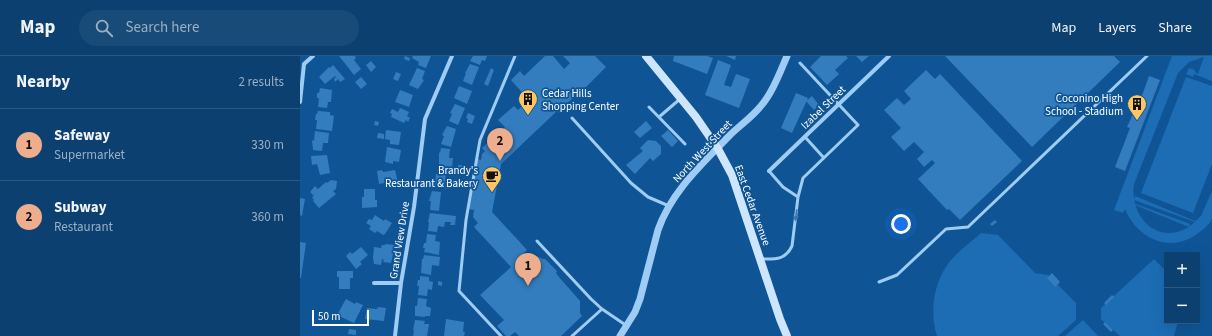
<!DOCTYPE html>
<meta charset="utf-8">
<style>
:root{--surface:#0b4070;--page:#194b78;--text:#f1f3f6;--muted:#9aafc3;--line:#2b5983;--accent:#eead8d}
body{margin:0;font-family:"Source Sans 3",sans-serif;background:var(--page);color:var(--text)}
.controls{position:absolute;right:12px;bottom:12px;display:grid;overflow:hidden;border-radius:0px;box-shadow:0 4px 16px #0002}
.controls button{width:36px;height:36px;display:grid;place-items:center;padding:0;border:0;border-bottom:1px solid var(--line);background:var(--surface);color:var(--text);font:20px sans-serif}
.scale{position:absolute;left:12px;bottom:10px;width:57px;box-sizing:border-box;padding-left:4px;border:2px solid #fff;border-top:0;font-size:11px;line-height:14px;white-space:nowrap;color:#fff;-webkit-text-stroke:3px #0f5596;paint-order:stroke}
.you{position:absolute;left:601px;top:168px;width:14px;height:14px;margin:-10px;border:3px solid #fff;border-radius:50%;background:#1a73e8;box-shadow:0 0 0 6px #1a73e833}
.badge{display:grid;place-items:center;width:26px;height:26px;border-radius:50%;background:var(--accent);color:#111;font-size:13px;font-weight:700}
.pin{position:absolute;translate:-50% -33px;filter:drop-shadow(0 1px 2px #0008)}
.pin::after{content:'';position:absolute;top:21px;width:14px;height:12px;background:inherit;clip-path:polygon(0 0,100% 0,50% 100%)}
.list{margin:0;padding:0;list-style:none}
h2{display:flex;justify-content:space-between;align-items:center;height:52px;margin:0;padding:0 16px;font-size:17px}
h2 small{font-size:13px;font-weight:400;color:var(--muted)}
.list li{display:grid;grid-template-columns:26px 1fr auto;gap:12px;align-items:center;box-sizing:border-box;height:72px;padding:0 16px;border-top:1px solid var(--line)}
.list b{display:block;font-size:15px;white-space:nowrap}
.list p{margin:0;font-size:13px;white-space:nowrap;color:var(--muted)}
.list em{font-size:13px;font-style:normal;color:var(--muted)}
.icon{flex:none;width:22px;height:22px;fill:none;stroke:currentColor;stroke-width:2;stroke-linecap:round;stroke-linejoin:round}
.map{position:relative;flex:none;width:912px;height:280px;overflow:hidden}
header{display:flex;align-items:center;gap:24px;box-sizing:border-box;height:56px;padding:0 20px;background:var(--surface);border-bottom:1px solid var(--line)}
header strong{font-size:19px}
nav{display:flex;gap:22px;margin-inline-start:auto;font-size:14px}
.search{width:280px;height:36px;background:var(--page);display:flex;align-items:center;gap:10px;box-sizing:border-box;padding:0 14px;border-radius:22px;color:var(--muted);font-size:15px}
main{display:flex}
aside{flex:1;background:var(--surface)}
.map>svg:first-child{display:block}
.green{fill:#1d6db4}
.building{fill:#337cbd}
.lines{fill:none;stroke-linecap:round;stroke-linejoin:round}
.service{stroke:#9eccf4;stroke-width:3}
.minor{stroke:#9eccf4;stroke-width:4}
.tertiary{stroke:#9eccf4;stroke-width:7}
.secondary{stroke:#cee6fd;stroke-width:8}
.oneway{fill:#3a79b2}
.labels{text-anchor:middle;stroke-width:3.5;stroke-linejoin:round;paint-order:stroke}
.poi-label{font-size:11px;fill:#fff;stroke:#0f5596;text-anchor:end}
.street-label{font-size:11px;fill:#fff;stroke:#0f5596}
</style>
<header>
<strong>Map</strong>
<div class="search"><svg class="icon" aria-label="search" viewBox="0 0 24 24"><circle cx="10" cy="10" r="6"/><path d="M15 15l6 6"/></svg>Search here</div>
<nav><a>Map</a><a>Layers</a><a>Share</a></nav>
</header>
<main>
<aside>
<h2>Nearby<small>2 results</small></h2>
<ul class="list">
<li><span class="badge">1</span><div><b>Safeway</b><p>Supermarket</p></div><em>330 m</em></li>
<li><span class="badge">2</span><div><b>Subway</b><p>Restaurant</p></div><em>360 m</em></li>
</ul>
</aside>
<div class="map">
<svg width="912" height="280" viewBox="0 0 912 280">
<rect width="100%" height="100%" fill="#0f5596"/>
<path class="green" d="M 872,0 L 912,0 L 912,25 L 894,18 L 893,21 L 886,18 L 889,12 L 895,14 L 895,16 L 898,18 L 904,1 L 889,6 L 878,17 L 834,128 C 829,161 858,190 889,171 L 835,149 L 836,148 L 890,168 L 889,171 L 901,160 L 912,135 C 912,142 912,156 912,162 C 910,169 902,174 897,178 C 869,198 837,182 825,153 L 823,157 L 814,154 Z
M 886,21 L 912,30 L 912,108 L 893,157 L 841,137 Z
M 835,140 L 895,165 L 895,166 L 834,144 Z
M 681,177 L 698,179 L 735,217 L 748,219 L 776,247 L 776,264 L 758,280 L 637,280 C 629,255 634,224 651,204 C 660,194 671,186 681,177 Z
M 854,203 L 864,213 L 867,217 L 867,265 L 878,265 L 874,280 L 820,280 L 801,263 L 801,252 Z
M 783,264 L 798,280 L 765,280 Z"/>
<path class="building" d="M 39,0 L 55,0 L 56,2 L 54,4 L 61,13 L 54,19 Z
M 105,0 L 110,2 L 109,5 L 104,3 Z
M 113,0 L 131,0 L 126,12 L 118,9 L 119,6 L 112,2 Z
M 173,0 L 187,0 L 185,5 L 182,4 L 180,9 L 170,5 Z
M 245,0 L 253,0 L 264,13 L 270,7 L 263,0 L 295,0 L 306,11 L 278,39 L 277,38 L 263,51 L 264,52 L 259,57 L 257,55 L 201,108 L 192,156 L 227,194 L 223,198 L 224,199 L 230,201 L 235,202 L 237,200 L 243,203 L 245,203 L 257,215 L 256,217 L 259,221 L 280,245 L 280,257 L 282,260 L 261,280 L 219,280 L 215,276 L 210,280 L 206,280 L 197,270 L 204,264 L 180,239 L 211,211 L 174,171 L 178,167 L 173,161 L 174,154 L 168,153 L 178,103 L 181,104 L 182,98 L 185,95 L 182,92 L 205,71 L 198,64 L 214,50 L 218,54 L 229,44 L 211,24 L 220,15 L 224,20 Z
M 374,0 L 407,0 L 413,2 L 407,18 L 373,5 Z
M 426,0 L 436,0 L 435,4 Z
M 521,0 L 546,0 L 548,2 L 535,14 L 539,18 L 527,29 L 510,11 Z
M 556,0 L 569,0 L 562,6 Z
M 645,0 L 814,0 L 820,6 L 732,91 Z
M 418,4 L 431,9 L 424,29 L 431,31 L 436,18 L 450,23 L 439,52 L 405,39 Z
M 71,5 L 76,11 L 71,16 L 66,9 Z
M 170,8 L 179,11 L 172,29 L 163,25 L 166,17 L 165,17 Z
M 33,9 L 45,23 L 40,26 L 38,23 L 35,26 L 34,23 L 36,21 L 35,20 L 25,28 L 19,21 L 29,11 L 30,12 Z
M 117,12 L 125,15 L 122,23 L 124,24 L 118,33 L 109,29 Z
M 191,12 L 194,14 L 188,30 L 184,28 Z
M 626,14 L 635,23 L 640,18 L 722,105 L 660,164 L 649,153 L 647,154 L 618,123 L 635,107 L 632,104 L 624,111 L 617,103 L 624,96 L 614,86 L 604,95 L 591,81 L 601,72 L 584,54 L 597,42 L 604,49 L 611,43 L 604,35 Z
M 96,16 L 101,18 L 98,25 L 93,23 Z
M 849,20 L 860,24 L 825,115 L 815,111 L 830,72 L 827,71 L 833,58 L 835,59 Z
M 61,21 L 67,28 L 61,33 L 55,26 Z
M 159,30 L 172,35 L 167,48 L 154,42 Z
M 20,32 L 32,34 L 31,46 L 28,46 L 27,52 L 18,51 L 19,42 L 17,42 L 17,37 L 19,37 Z
M 100,34 L 113,39 L 109,51 L 95,46 Z
M 496,37 L 508,42 L 492,77 L 481,72 Z
M 512,40 L 519,49 L 514,54 L 506,45 Z
M 155,48 L 165,52 L 158,69 L 149,65 L 152,58 L 150,57 Z
M 100,52 L 109,56 L 107,60 L 110,62 L 108,66 L 106,64 L 104,67 L 91,61 L 92,58 L 90,57 L 92,53 L 98,56 Z
M 18,55 L 30,56 L 30,59 L 34,60 L 32,75 L 16,73 L 17,64 L 15,64 L 16,58 L 17,58 Z
M 168,57 L 175,60 L 172,68 L 167,66 L 168,63 L 166,62 Z
M 75,65 L 79,66 L 78,70 L 74,69 Z
M 346,65 L 352,72 L 340,82 L 334,76 Z
M 147,70 L 156,73 L 151,91 L 141,88 L 144,80 L 142,79 Z
M 86,74 L 101,76 L 99,89 L 90,88 L 90,84 L 85,83 Z
M 368,74 L 378,85 L 372,91 L 361,80 Z
M 15,75 L 29,77 L 28,87 L 23,87 L 22,95 L 13,94 L 12,84 L 14,85 Z
M 78,77 L 84,78 L 84,83 L 77,82 Z
M 348,84 L 356,85 L 361,90 L 361,98 L 353,105 L 350,102 L 335,118 L 326,109 L 343,95 L 340,92 Z
M 87,91 L 101,94 L 99,106 L 93,105 L 93,108 L 85,106 Z
M 141,92 L 150,93 L 149,102 L 153,102 L 152,112 L 139,111 L 139,96 L 140,97 Z
M 27,99 L 30,117 L 20,119 L 17,108 L 12,109 L 11,100 Z
M 158,109 L 162,109 L 162,113 L 157,113 Z
M 82,114 L 83,116 L 95,114 L 98,127 L 90,128 L 90,126 L 79,128 L 77,115 Z
M 136,118 L 146,119 L 145,123 L 150,123 L 149,133 L 135,131 Z
M 31,124 L 37,125 L 36,133 L 33,135 L 36,138 L 19,152 L 13,145 L 14,144 L 12,141 L 14,140 L 10,136 L 15,130 L 18,133 L 26,126 L 27,127 Z
M 64,133 L 75,133 L 75,144 L 77,144 L 77,151 L 62,152 L 62,141 L 64,141 Z
M 132,135 L 141,136 L 139,155 L 130,154 L 131,145 L 129,145 Z
M 0,142 L 5,143 L 2,160 L 0,159 Z
M 130,157 L 156,160 L 155,169 L 150,169 L 151,166 L 145,166 L 144,171 L 138,170 L 137,176 L 128,175 L 129,166 L 128,166 Z
M 75,159 L 84,165 L 85,163 L 92,167 L 85,178 L 83,179 L 77,175 L 75,177 L 69,173 L 71,170 L 66,167 L 69,163 L 72,164 Z
M 695,164 L 697,166 L 692,170 L 690,168 Z
M 127,178 L 136,179 L 135,185 L 140,186 L 139,199 L 124,196 L 125,192 L 123,192 L 124,187 L 126,187 Z
M 0,186 L 6,187 L 1,222 L 0,222 Z
M 85,188 L 95,189 L 91,207 L 83,206 L 84,204 L 82,203 L 81,209 L 74,208 L 73,202 L 74,191 L 81,192 L 82,189 L 85,189 Z
M 61,191 L 68,199 L 60,206 L 62,208 L 56,213 L 46,200 L 50,196 L 52,198 Z
M 124,199 L 140,201 L 139,210 L 132,209 L 131,219 L 121,217 L 122,203 L 123,203 Z
M 37,215 L 53,215 L 53,222 L 50,222 L 50,233 L 39,233 L 39,221 L 37,221 Z
M 752,217 L 760,226 L 755,231 L 747,222 Z
M 120,220 L 129,221 L 129,225 L 133,226 L 132,234 L 128,233 L 127,240 L 118,239 L 119,230 L 117,230 L 118,224 L 120,224 Z
M 138,225 L 142,226 L 142,230 L 138,229 Z
M 812,239 L 814,241 L 806,249 L 804,247 Z
M 118,242 L 127,243 L 126,250 L 131,252 L 130,260 L 125,260 L 125,261 L 115,260 L 115,250 L 117,250 Z
M 46,243 L 55,248 L 56,246 L 63,249 L 54,267 L 37,259 Z
M 78,251 L 86,252 L 84,265 L 65,263 L 67,252 L 77,253 Z
M 146,263 L 164,266 L 163,276 L 165,276 L 164,280 L 144,280 Z
M 115,264 L 125,265 L 124,268 L 129,268 L 127,280 L 113,280 L 114,274 L 113,274 Z
M 805,266 L 813,274 L 811,276 L 803,268 Z
M 49,273 L 56,274 L 56,279 L 48,278 Z"/>
<g class="lines">
<path class="service" d="M 349,51 L 385,88
M 359,61 L 380,43
M 272,62 L 331,127 L 348,141 L 369,150
M 505,81 L 524,102
M 498,141 L 503,122 L 558,69 L 500,7
M 237,185 L 291,243 L 302,253 L 327,270
M 460,203 C 474,203 485,205 492,190 L 498,141 L 483,131 L 469,115
M 579,226 L 597,219 L 646,173 L 668,171 L 847,0
M 201,280 L 159,235 L 166,164 L 180,84 L 215,0
M 272,280 L 302,253"/>
<path class="minor" d="M 0,46 L 4,8 L 13,0
M 469,115 L 589,0
M 74,227 L 101,227
M 95,280 L 101,227 L 114,151 L 125,63 L 152,0"/>
<path class="tertiary" d="M 320,280 L 335,256 L 340,243 L 358,174 C 371,136 402,108 429,80 C 439,70 451,62 460,51 C 472,38 480,16 487,0"/>
<path class="secondary" d="M 346,0 L 396,61 L 418,93 L 432,119 L 480,263 L 487,280"/>
</g>
<defs><path id="oneway-solid" d="M-6-.8H1V-3.2L6.5 0L1 3.2V.8H-6Z"/></defs>
<use class="oneway" href="#oneway-solid" transform="translate(496 159) rotate(97)"/>
<defs>
<g id="building-pin" transform="scale(1)"><path d="M0 17L-7.5 6A9.5 9.5 0 1 1 7.5 6Z" fill="#ffc561" stroke="#0f5596"/><path d="M-4-6H4V6H1V3H-1V6H-4ZM-2.5-4.3h1.7v1.8h-1.7ZM.8-4.3h1.7v1.8H.8ZM-2.5-1h1.7V.8h-1.7ZM.8-1h1.7V.8H.8Z" fill="#111"/></g>
<g id="cafe-pin" transform="scale(1)"><path d="M0 17L-7.5 6A9.5 9.5 0 1 1 7.5 6Z" fill="#ffc561" stroke="#0f5596"/><path d="M-5.5-4.5H6V0H3Q3 3.5 0 3.5H-2.5Q-5.5 3.5-5.5 0ZM3-3.2v2h1.7v-2ZM-6 4.5H4V6H-6Z" fill="#111"/></g>
</defs>
<g fill-rule="evenodd">
<use href="#building-pin" x="228" y="43"/>
<use href="#building-pin" x="837" y="48"/>
<use href="#cafe-pin" x="192" y="120"/>
</g>
<g class="labels">
<g class="poi-label">
<text x="242" y="41" text-anchor="start">Cedar Hills<tspan x="242" dy="13">Shopping Center</tspan></text>
<text x="823" y="46">Coconino High<tspan x="823" dy="13">School - Stadium</tspan></text>
<text x="178" y="118">Brandy's<tspan x="178" dy="13">Restaurant &amp; Bakery</tspan></text>
</g>
<g class="street-label">
<text transform="translate(523 51) rotate(-44)" y="4">Izabel Street</text>
<text transform="translate(402 95) rotate(-47)" y="4">North West Street</text>
<text transform="translate(453 149) rotate(70)" y="4">East Cedar Avenue</text>
<text transform="translate(99 184) rotate(-81)" y="4">Grand View Drive</text>
</g>
</g>
</svg>
<div class="controls">
<button>+</button>
<button>−</button>
</div>
<div class="scale">50 m</div>
<div class="you"></div>
<div class="pin badge" style="left:228px;top:230px">1</div>
<div class="pin badge" style="left:200px;top:105px">2</div>
</div>
</main>
